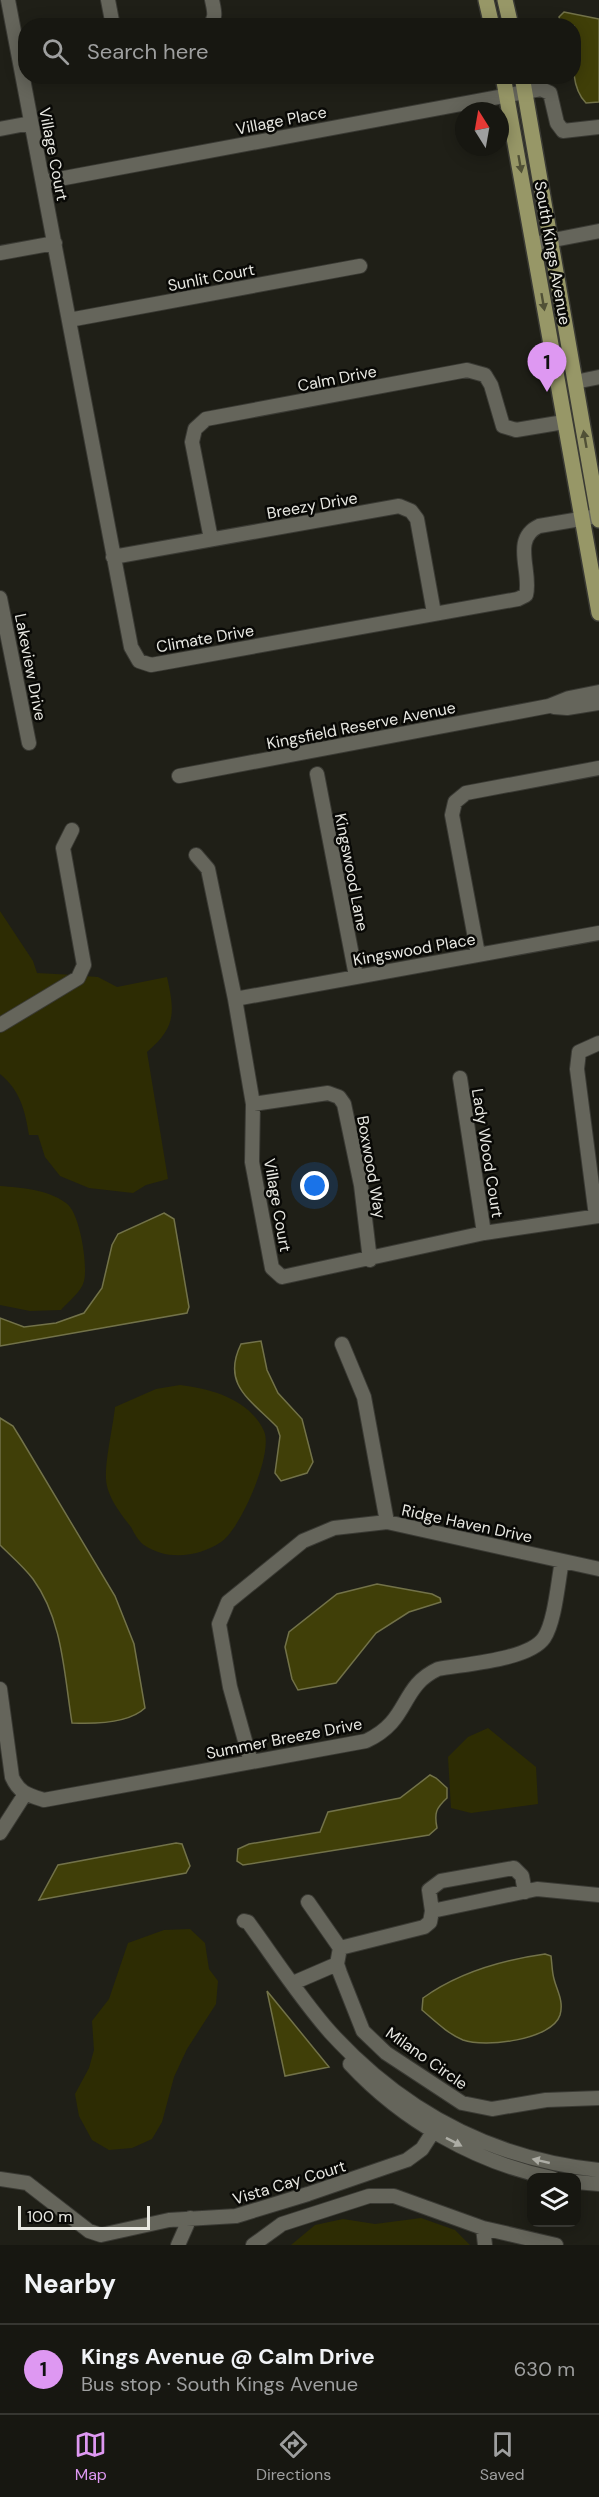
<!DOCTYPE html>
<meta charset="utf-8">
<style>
:root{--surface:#171711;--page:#20201a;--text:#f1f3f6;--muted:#9e9f9f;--line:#363631;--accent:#de98f2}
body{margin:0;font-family:"DM Sans",sans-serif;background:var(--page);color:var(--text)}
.controls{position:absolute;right:18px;bottom:18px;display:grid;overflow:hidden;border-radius:12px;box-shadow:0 3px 15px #0003}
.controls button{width:54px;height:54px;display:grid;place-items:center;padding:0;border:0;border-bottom:2px solid var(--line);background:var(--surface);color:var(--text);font:30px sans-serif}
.compass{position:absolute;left:455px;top:102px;width:54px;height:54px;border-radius:50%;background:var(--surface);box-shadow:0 3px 15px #0003;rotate:349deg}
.scale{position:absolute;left:18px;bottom:15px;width:132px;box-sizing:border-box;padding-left:6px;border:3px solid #e8e8e2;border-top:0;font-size:16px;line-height:21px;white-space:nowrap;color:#e8e8e2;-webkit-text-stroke:4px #090906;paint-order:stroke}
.you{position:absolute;left:315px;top:1186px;width:21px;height:21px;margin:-15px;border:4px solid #fff;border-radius:50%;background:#1a73e8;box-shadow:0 0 0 9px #1a73e833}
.badge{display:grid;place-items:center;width:39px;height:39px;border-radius:50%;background:var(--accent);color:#111;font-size:20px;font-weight:700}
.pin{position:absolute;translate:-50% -50px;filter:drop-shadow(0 2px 3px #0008)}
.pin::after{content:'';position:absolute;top:32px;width:21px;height:18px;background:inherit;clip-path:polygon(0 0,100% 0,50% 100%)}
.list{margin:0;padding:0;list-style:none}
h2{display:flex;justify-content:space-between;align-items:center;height:78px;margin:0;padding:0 24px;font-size:26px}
h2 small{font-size:20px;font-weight:400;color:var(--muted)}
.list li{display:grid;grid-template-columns:39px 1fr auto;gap:18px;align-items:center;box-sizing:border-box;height:90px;padding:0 24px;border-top:2px solid var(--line)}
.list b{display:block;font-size:22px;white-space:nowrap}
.list p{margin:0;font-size:20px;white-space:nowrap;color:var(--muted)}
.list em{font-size:20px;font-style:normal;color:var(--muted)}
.icon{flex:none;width:33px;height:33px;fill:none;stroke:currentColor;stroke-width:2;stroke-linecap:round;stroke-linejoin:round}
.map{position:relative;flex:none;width:599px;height:2245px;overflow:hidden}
.search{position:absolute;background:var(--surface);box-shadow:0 3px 15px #0003;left:18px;right:18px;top:18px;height:66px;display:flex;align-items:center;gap:15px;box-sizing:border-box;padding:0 21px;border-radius:24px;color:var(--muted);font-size:22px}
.sheet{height:168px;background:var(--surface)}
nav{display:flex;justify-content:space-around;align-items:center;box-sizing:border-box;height:84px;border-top:2px solid var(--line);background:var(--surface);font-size:16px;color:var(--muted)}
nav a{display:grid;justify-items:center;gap:3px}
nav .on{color:var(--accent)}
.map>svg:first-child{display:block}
.green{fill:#2d2c03}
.water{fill:#403f08;stroke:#727249;stroke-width:1.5}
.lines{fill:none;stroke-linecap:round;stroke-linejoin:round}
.minor-casing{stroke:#3a3a34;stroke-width:16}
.major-casing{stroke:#3a3a34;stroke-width:18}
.minor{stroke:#65655b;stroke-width:14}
.major{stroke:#979767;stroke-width:15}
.oneway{fill:#505036}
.oneway2{fill:#adada5}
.labels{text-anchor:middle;stroke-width:5;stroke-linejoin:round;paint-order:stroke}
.street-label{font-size:16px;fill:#e8e8e2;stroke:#090906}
</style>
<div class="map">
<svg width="599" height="2245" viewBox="0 0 599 2245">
<rect width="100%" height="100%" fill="#1f1f17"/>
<path class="green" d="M 0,911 L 33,961 L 37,973 L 74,975 L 0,1020 Z
M 84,976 L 98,977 L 117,987 L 167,977 C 175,1013 176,1027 147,1052 L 168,1179 L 146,1185 L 133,1193 L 89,1188 L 60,1176 L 45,1157 L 38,1135 L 29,1135 C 25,1110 20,1090 0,1074 L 0,1031 Z
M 0,1186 C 22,1188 47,1189 66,1203 C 80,1212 88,1266 84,1281 C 82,1291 68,1302 61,1310 L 30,1311 L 0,1305 Z
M 180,1385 C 212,1389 249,1399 264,1431 C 274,1453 240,1530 221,1542 C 199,1557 167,1561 144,1545 C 139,1542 134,1533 131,1527 C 121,1514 107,1497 106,1479 C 105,1460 113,1427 115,1407 L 156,1389 Z
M 488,1728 L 536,1767 L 538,1804 L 471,1813 L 451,1808 L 448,1757 L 468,1737 Z
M 190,1929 L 205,1943 L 209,1969 L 218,1981 L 216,2004 L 187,2049 L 174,2077 L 162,2122 L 152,2139 L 132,2148 L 109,2150 L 92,2140 L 79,2116 L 75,2094 L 89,2068 L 94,2050 L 92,2021 L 109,1999 L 128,1943 L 164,1930 Z
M 421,2218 L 455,2230 L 470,2245 L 291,2245 L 315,2225 L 343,2219 L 375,2224 Z"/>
<path class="water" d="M 564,12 L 599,19 L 599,102 L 586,103 C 568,85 574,49 574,26 L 561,25 L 559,17 Z
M 164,1213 L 174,1219 L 189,1307 L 187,1313 L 0,1346 L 0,1318 L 24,1327 L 56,1323 L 84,1313 L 102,1288 L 112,1245 L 118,1234 Z
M 261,1341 L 267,1370 L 278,1393 L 302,1419 L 313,1462 L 307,1473 L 281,1481 L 275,1473 L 280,1436 L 277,1427 C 251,1400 221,1385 241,1344 Z
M 0,1418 L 13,1426 L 21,1439 L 115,1596 L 134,1644 L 145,1708 C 128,1724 94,1724 72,1723 C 64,1674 63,1620 33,1579 C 23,1566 11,1556 0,1545 Z
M 377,1584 L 432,1594 L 440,1598 L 441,1602 L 409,1612 L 376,1633 L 336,1683 L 298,1690 L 292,1679 L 285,1647 L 289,1632 L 337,1594 Z
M 430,1775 L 436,1778 L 447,1788 L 447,1798 C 436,1808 434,1813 437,1828 L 429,1835 L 243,1865 L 237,1861 L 238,1849 L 249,1844 L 320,1832 L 328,1812 L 400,1798 Z
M 176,1843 L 182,1844 L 190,1866 L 186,1873 L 39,1900 L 58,1865 Z
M 545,1954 L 551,1956 C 552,1964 552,1972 554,1979 C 557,1991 564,2001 560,2015 C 552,2040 485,2048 463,2040 C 448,2034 435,2021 422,2010 L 423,1998 C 459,1972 502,1960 545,1954 Z
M 267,1991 L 329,2067 L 285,2076 Z"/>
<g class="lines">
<g class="minor-casing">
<path id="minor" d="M 8,0 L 131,647 L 139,661 L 151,665 L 518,599 L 526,595 C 532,572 511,539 539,526 L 592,517
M 108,0 L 113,26
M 209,26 C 217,18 214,10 212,0
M 0,129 L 31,123
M 43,182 L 541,89 L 550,93 L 557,123 L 563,131 L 599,127
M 533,244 L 599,231
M 0,253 L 55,243
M 69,320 L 360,266
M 575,382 L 599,377
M 211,539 L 192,442 L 195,429 L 206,419 L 467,370 L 485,375 L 491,385 L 503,426 L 516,430 L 564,422
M 113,557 L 399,506 L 411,511 L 417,519 L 434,613
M 0,598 L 29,743
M 554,707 L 567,708 L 599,703
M 317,774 L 356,976
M 179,776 L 549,706 L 569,698 L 599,692
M 196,855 L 208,869 L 235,999 L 253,1104 L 252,1162 L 272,1268 L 282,1277 L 484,1233 L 599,1216
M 478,954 L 452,815 L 455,802 L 466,793 L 599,768
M 235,999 L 599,933
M 0,1025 L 78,978 L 84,965 L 63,848 L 72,830
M 460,1078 L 484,1233
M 253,1104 L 328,1093 L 339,1097 L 344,1104 L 361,1185 L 370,1260
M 596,1216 L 577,1069 L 579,1052 L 599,1043
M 342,1344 L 364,1397 L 387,1522
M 0,1689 L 12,1777 C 19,1793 28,1795 44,1800 L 366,1741 C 411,1720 399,1687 438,1669 C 464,1664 529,1660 544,1638 C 555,1622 558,1581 562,1561
M 251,1762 L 230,1687 L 219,1624 L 228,1602 L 303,1541 L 334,1528 L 387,1522 L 599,1569
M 0,1833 L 25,1794
M 308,1902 L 340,1948 L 337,1964 L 340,1973 L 363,2031 L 386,2053 L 462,2103 L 492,2109 L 546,2100 L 599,2098
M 432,1911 L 429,1890 L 441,1881 L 514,1868 L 522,1876 L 525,1892
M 244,1921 L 248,1922 C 275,1959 300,1998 330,2032 C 403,2112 492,2159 599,2170
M 340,1948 L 424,1927 L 430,1922 L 432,1911 L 537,1889 L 599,1895
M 293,1983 L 337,1964
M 350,2064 C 402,2120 476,2163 552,2178
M 0,2179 L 27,2183 L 89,2231 L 101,2235 L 169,2220 L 236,2216 L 308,2194 L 407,2160 L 422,2149 L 440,2121
M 576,2182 L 599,2184
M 483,2228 L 485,2245
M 178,2245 L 190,2218
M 253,2245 L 282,2224 L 369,2196 L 394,2196 L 483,2228 L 556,2245"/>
</g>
<g class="major-casing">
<path id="major" d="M 486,0 L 492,26
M 505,0 L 511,26
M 503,76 L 599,613
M 522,76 L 599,520"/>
</g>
<use href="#minor" class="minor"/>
<use href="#major" class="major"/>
</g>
<defs><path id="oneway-solid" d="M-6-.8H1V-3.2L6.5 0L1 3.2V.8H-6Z" transform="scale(1.5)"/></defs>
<g class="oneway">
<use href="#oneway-solid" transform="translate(520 164) rotate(80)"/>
<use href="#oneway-solid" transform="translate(543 302) rotate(80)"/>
<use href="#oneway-solid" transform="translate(585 439) rotate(-100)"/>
</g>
<g class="oneway2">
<use href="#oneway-solid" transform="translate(454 2142) rotate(27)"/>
<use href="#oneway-solid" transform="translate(541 2161) rotate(-167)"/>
</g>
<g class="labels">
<g class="street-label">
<text transform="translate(281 120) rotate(-11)" y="6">Village Place</text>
<text transform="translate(54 154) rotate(79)" y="6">Village Court</text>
<text transform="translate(553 253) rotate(80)" y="6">South Kings Avenue</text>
<text transform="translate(211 277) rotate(-11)" y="6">Sunlit Court</text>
<text transform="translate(337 378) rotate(-11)" y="6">Calm Drive</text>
<text transform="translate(312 505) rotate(-10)" y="6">Breezy Drive</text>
<text transform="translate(205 638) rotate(-10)" y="6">Climate Drive</text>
<text transform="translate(31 667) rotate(79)" y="6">Lakeview Drive</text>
<text transform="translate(361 725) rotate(-11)" y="6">Kingsfield Reserve Avenue</text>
<text transform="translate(352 872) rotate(79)" y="6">Kingswood Lane</text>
<text transform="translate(414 949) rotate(-10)" y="6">Kingswood Place</text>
<text transform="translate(488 1153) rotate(81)" y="6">Lady Wood Court</text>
<text transform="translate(372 1167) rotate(80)" y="6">Boxwood Way</text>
<text transform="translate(278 1205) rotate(80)" y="6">Village Court</text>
<text transform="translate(467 1523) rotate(12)" y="6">Ridge Haven Drive</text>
<text transform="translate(284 1738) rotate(-11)" y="6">Summer Breeze Drive</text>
<text transform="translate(427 2058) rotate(35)" y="6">Milano Circle</text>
<text transform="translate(289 2182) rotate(-17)" y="6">Vista Cay Court</text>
</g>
</g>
</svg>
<div class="controls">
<button><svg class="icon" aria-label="layers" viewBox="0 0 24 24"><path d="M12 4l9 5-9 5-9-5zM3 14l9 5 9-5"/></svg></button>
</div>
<svg class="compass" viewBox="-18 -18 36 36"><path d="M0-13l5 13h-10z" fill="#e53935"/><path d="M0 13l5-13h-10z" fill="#9e9f9f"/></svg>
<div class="scale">100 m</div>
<div class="you"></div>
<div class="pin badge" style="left:547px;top:392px">1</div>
<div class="search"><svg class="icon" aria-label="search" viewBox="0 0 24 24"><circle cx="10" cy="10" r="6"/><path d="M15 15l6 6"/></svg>Search here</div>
</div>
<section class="sheet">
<h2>Nearby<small></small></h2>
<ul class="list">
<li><span class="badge">1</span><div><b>Kings Avenue @ Calm Drive</b><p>Bus stop · South Kings Avenue</p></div><em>630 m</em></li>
</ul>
</section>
<nav>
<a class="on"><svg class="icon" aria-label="map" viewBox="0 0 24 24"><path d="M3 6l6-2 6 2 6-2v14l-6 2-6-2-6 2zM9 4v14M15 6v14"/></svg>Map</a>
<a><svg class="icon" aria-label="directions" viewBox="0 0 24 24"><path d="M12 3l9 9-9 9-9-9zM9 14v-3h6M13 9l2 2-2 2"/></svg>Directions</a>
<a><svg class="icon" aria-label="saved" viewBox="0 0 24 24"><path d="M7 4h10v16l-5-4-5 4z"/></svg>Saved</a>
</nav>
